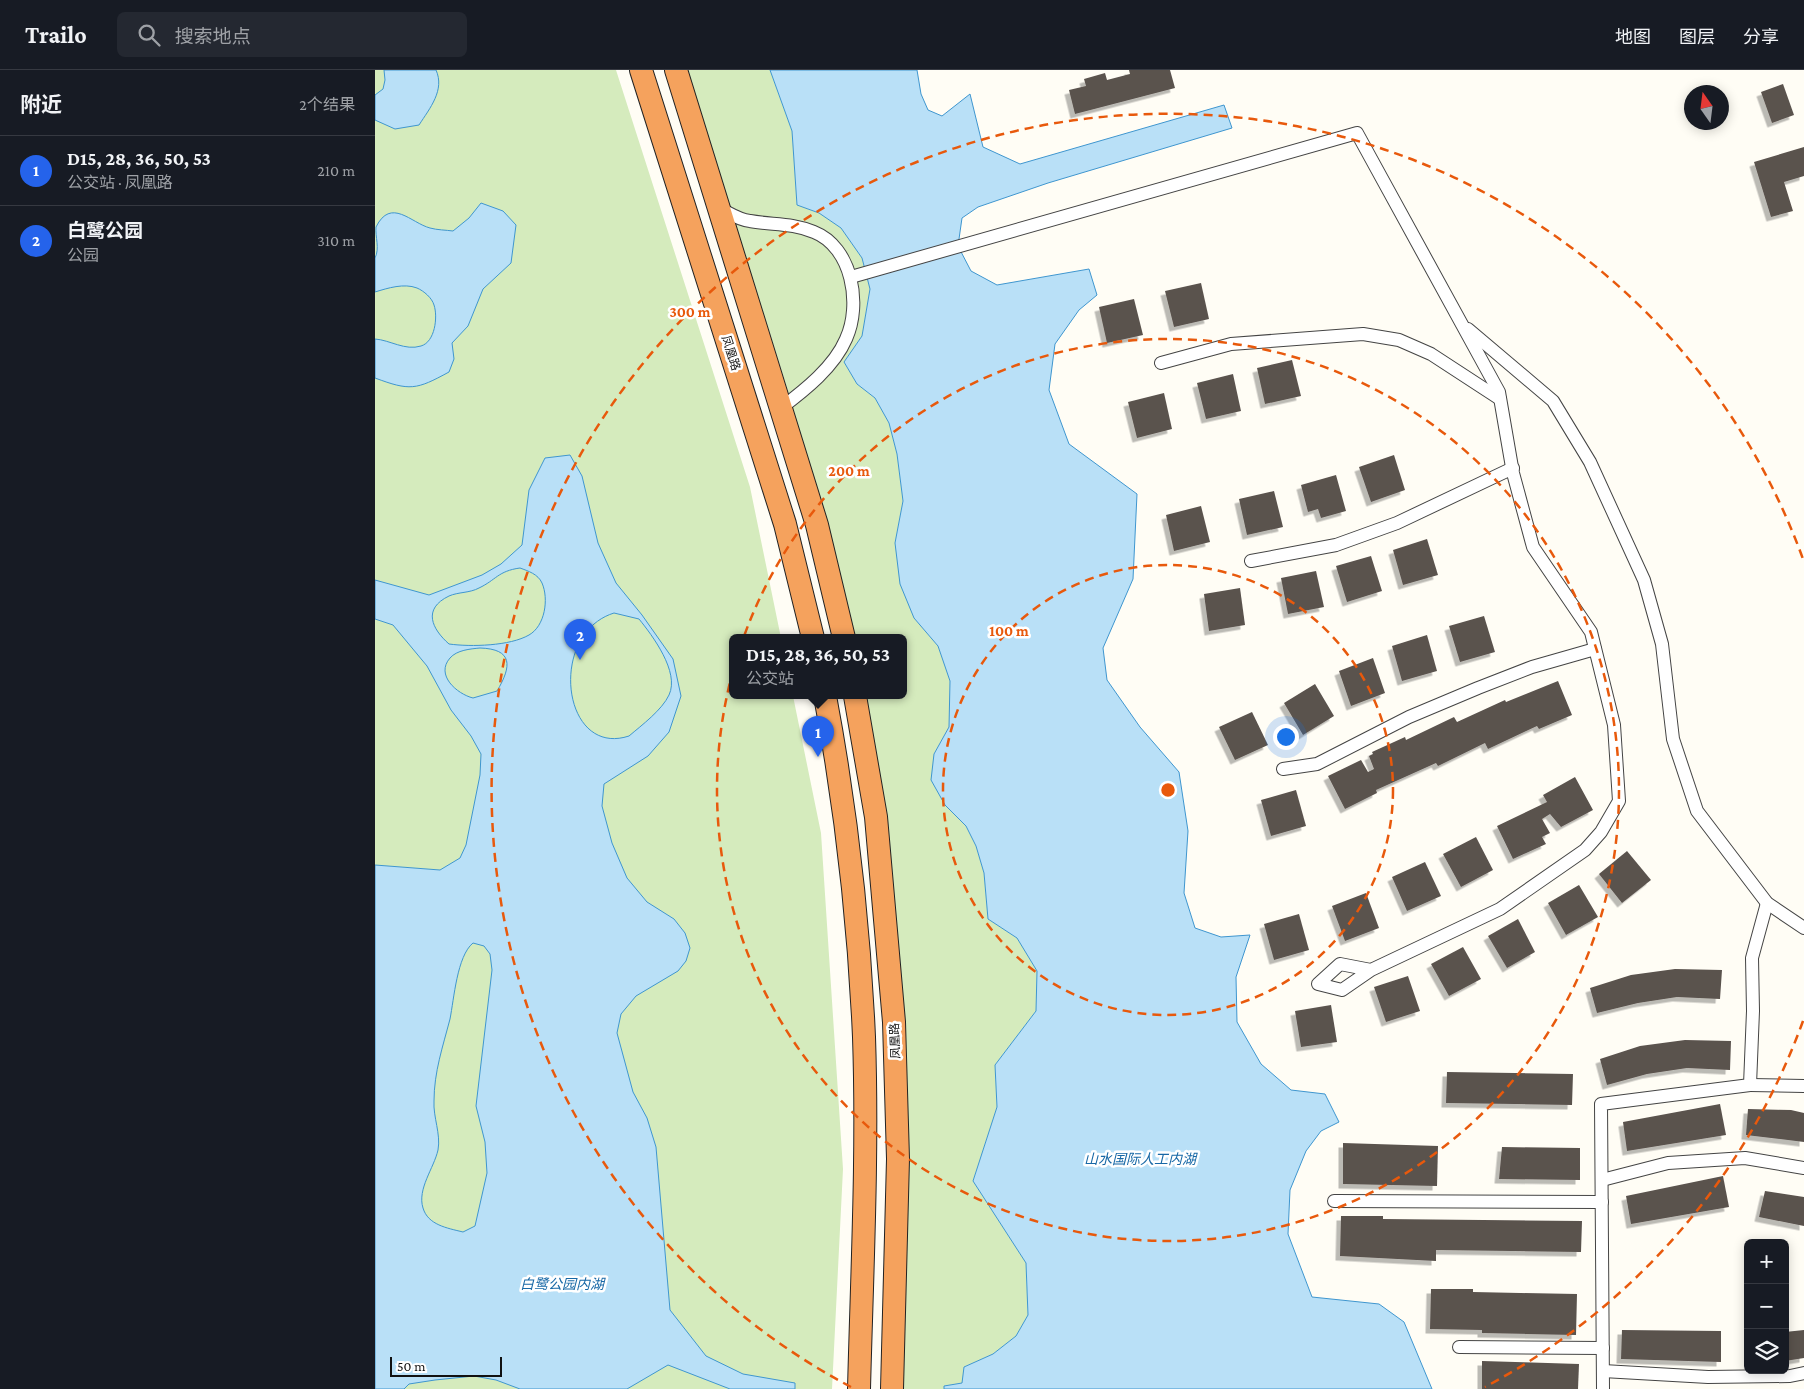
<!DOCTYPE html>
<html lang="zh">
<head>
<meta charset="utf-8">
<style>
  :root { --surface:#171b24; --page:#242831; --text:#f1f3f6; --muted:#9ea1a6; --line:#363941; --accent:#2563eb }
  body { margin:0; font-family:"Crimson Pro","Noto Sans SC",serif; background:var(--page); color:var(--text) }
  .controls { position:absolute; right:15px; bottom:15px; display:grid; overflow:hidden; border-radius:8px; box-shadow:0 2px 12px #0003 }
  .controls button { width:45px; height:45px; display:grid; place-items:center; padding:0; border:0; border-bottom:1px solid var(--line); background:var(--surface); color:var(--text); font:25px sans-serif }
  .compass { position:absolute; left:1309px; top:15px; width:45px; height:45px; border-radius:50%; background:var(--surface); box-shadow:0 2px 12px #0003; rotate:346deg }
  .scale { position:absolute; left:15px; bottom:12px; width:112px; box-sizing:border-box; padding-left:5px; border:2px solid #111; border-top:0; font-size:14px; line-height:18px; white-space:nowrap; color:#111; -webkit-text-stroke:4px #fff; paint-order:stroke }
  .you { position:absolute; left:910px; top:666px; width:18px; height:18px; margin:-12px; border:4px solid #fff; border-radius:50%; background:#1a73e8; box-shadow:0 0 0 8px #1a73e833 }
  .badge { display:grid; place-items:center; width:32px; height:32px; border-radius:50%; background:var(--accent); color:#fff; font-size:16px; font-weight:700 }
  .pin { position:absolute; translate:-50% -41px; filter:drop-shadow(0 1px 2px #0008) }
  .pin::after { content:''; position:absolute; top:26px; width:18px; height:15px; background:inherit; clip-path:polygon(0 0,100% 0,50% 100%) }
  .popup { position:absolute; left:354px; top:564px; width:178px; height:65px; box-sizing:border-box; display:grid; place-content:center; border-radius:8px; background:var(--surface); filter:drop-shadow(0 1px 4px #0005); font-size:16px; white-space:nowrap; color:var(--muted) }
  .popup b { font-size:19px; color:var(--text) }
  .popup::after { content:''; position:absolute; left:50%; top:100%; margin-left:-10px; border:10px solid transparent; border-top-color:var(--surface) }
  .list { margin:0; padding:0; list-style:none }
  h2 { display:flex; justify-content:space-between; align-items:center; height:65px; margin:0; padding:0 20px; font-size:21px }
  h2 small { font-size:16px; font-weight:400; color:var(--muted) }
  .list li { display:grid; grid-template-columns:32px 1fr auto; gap:15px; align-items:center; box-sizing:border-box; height:70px; padding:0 20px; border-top:1px solid var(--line) }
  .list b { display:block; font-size:19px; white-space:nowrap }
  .list p { margin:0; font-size:16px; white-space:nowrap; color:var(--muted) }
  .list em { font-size:16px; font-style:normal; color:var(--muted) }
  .icon { flex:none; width:28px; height:28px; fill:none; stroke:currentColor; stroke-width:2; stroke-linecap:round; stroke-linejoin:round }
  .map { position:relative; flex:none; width:1429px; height:1319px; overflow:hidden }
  header { display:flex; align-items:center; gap:30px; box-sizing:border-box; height:70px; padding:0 25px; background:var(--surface); border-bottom:1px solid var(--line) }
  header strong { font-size:24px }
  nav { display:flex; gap:28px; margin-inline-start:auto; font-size:18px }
  .search { width:350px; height:45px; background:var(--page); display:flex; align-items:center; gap:12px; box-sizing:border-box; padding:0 18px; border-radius:8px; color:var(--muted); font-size:19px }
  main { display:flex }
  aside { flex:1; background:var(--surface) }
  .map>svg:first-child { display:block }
</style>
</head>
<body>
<header>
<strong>Trailo</strong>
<div class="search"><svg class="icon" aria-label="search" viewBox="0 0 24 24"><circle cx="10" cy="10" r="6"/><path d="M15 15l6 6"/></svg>搜索地点</div>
<nav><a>地图</a><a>图层</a><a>分享</a></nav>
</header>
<main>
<aside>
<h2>附近<small>2个结果</small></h2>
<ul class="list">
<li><span class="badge">1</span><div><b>D15, 28, 36, 50, 53</b><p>公交站 · 凤凰路</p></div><em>210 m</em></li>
<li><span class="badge">2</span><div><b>白鹭公园</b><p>公园</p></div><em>310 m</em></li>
</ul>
</aside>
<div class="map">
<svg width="1429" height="1319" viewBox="0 0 1429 1319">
  <defs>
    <filter id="shadow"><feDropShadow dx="-4.5" dy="4.5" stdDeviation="0" flood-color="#0004"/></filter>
  </defs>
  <rect width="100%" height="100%" fill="#fffdf5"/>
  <g fill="#d5ebbd">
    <polygon points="0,0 241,0 375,417 406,568 358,568 358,626 418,626 446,763 468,1099 457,1319 0,1319"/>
    <polygon points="312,0 395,0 417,61 422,135 444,143 466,158 487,188 495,219 487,266 469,292 482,314 500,328 514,353 522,384 528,431 520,473 539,548 563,576 575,611 574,657 559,684 570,735 591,756 601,776 609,803 613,849 642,868 662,901 661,941 620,995 622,1037 598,1111 651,1193 653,1245 641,1266 618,1284 589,1297 588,1313 569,1316 569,1319 525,1319 531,1095 489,626 528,626 528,568 478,568 450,452 416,331"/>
  </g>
  <g fill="#b9e0f7" stroke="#3f96cf" fill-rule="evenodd">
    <path d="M9,0H61C70,20 55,38 44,55L20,59L0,50V25L8,19L10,10Z"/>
    <polygon points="395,0 542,0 546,24 553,40 567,46 595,24 608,77 645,94 849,35 857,58 673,113 603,137 587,148 583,176 596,201 622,215 714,199 722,225 704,240 680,274 674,320 694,374 762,424 758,509 728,578 732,610 765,657 804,702 813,761 809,823 820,858 846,867 875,865 861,907 862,952 886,994 916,1020 950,1024 964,1052 946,1061 931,1081 915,1120 913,1164 937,1227 1004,1234 1029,1252 1057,1319 569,1319 569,1316 587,1313 589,1297 618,1284 641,1266 653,1245 651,1193 598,1111 622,1037 620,995 661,941 662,901 642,868 613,849 609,803 601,776 591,756 570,735 556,710 559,684 574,657 575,611 563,576 539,548 525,514 520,473 528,431 522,384 514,353 500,328 482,314 469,292 487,266 495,219 487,188 466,158 444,143 422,135 417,61"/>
    <path d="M106,133L128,141L141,155L136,193L108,219L93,256L77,273L79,289L74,302C41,320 35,321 0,308V269C15,270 30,281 46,276C60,272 63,247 59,235C57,228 49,221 42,218C29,213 13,218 0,222V188C5,178 0,167 1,157C16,127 36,153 55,158C62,160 71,160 78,161L94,148Z"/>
    <path d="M195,385L207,406L223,473L241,513L267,545L298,589L306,626L294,662L273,686L229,714L227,736L237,773L252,808L272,832L299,849L310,863L315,878L311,891L303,901L261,926L246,944L242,963L258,1022L272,1048L281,1077L295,1240L331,1286L368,1304L420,1313V1319H355L293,1295L252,1319H145L121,1310L99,1306L60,1310L34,1314L29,1319H0V795L65,800L85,788L91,775L105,705L106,684L96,666L76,640L52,596L18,555L0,549V510L54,525L107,505L126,494L147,475L154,420L170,388ZM145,498C153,501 163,504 167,513C174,529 170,556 154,565C135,576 96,577 74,574C57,559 47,539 74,526C83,522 95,523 104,518C121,510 123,501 145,498ZM239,543L264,549C277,565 305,602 294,625C287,640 267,655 254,666C187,688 172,564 239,543ZM105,578C138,579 137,596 122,621L98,628C82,624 60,605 75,588C82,580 95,579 105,578ZM98,873L109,876L115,884L117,900L101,1036L110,1072L112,1103L100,1156L88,1162C72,1158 53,1155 48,1138C42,1119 59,1098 63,1080C66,1064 58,1047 59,1031C59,1002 68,976 75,949C79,929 82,886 98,873Z"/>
  </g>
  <g fill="#5a524d" filter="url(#shadow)">
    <polygon points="754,0 795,0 800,18 700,44 694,20 711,16 709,9 730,3 732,10 755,4"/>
    <polygon points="1408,14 1419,45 1397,53 1386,22"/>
    <polygon points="1429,77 1429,106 1409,112 1418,141 1396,147 1379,92"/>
    <polygon points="826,213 834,249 799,257 790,221"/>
    <polygon points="759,229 768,265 732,273 724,237"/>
    <polygon points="917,290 926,326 890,334 882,298"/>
    <polygon points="858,304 866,341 831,349 822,313"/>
    <polygon points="789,323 797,359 762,368 753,332"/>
    <polygon points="1019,385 1030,420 996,432 984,397"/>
    <polygon points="961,405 971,441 946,448 943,439 933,442 926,415"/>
    <polygon points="899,421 908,457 872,465 864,429"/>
    <polygon points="826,436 835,472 799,481 791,445"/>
    <polygon points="1052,469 1063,505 1028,515 1018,480"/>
    <polygon points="996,486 1007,521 972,532 961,496"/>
    <polygon points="941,501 949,537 913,544 906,508"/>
    <polygon points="865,518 870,555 834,561 829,524"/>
    <polygon points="1109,546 1120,582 1085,592 1074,556"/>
    <polygon points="1052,565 1062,601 1027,611 1017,576"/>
    <polygon points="998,588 1010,623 976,636 964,601"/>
    <polygon points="1183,611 1197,645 1164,659 1162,656 1113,679 1110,673 1063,696 1061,693 1001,720 1002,723 970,739 953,706 986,690 993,702 999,699 994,686 998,684 997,682 1030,667 1031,670 1079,647 1082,652 1130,630 1131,632"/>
    <polygon points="940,614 959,646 928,665 909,633"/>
    <polygon points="877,642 893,675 860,690 844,657"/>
    <polygon points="1200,707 1218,740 1186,757 1175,744 1167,749 1175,763 1167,767 1171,774 1138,789 1122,756 1172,732 1168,725"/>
    <polygon points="921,720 931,756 896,766 886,730"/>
    <polygon points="1101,767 1118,800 1086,817 1068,784"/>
    <polygon points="1252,781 1276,810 1247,833 1224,804"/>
    <polygon points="1050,792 1066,826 1032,841 1017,807"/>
    <polygon points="1204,815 1223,847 1191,865 1173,833"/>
    <polygon points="991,823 1004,858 970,871 957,836"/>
    <polygon points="924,844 934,880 899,890 889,854"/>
    <polygon points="1143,849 1160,882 1132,898 1113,866"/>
    <polygon points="1088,877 1106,909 1074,926 1056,894"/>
    <polygon points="1300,899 1347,900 1345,929 1302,927 1263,933 1222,943 1215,918 1256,905"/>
    <polygon points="1033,906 1045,941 1011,952 999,917"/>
    <polygon points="956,935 962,972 926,977 920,941"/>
    <polygon points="1310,970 1356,971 1355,1000 1312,998 1272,1004 1232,1015 1225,989 1265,976"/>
    <polygon points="1072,1002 1198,1004 1197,1035 1071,1033"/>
    <polygon points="1345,1034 1351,1065 1252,1081 1248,1052"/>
    <polygon points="1373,1039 1416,1040 1429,1043 1429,1072 1371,1065"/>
    <polygon points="968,1073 1063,1076 1062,1116 968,1114"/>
    <polygon points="1127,1077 1205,1078 1205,1110 1124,1109"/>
    <polygon points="1348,1106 1354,1137 1256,1154 1251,1126"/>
    <polygon points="1390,1121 1429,1127 1429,1156 1384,1147"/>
    <polygon points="966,1146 1008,1146 1008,1149 1207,1151 1206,1182 1061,1180 1061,1191 965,1186"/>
    <polygon points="1056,1219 1098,1219 1098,1222 1202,1224 1201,1265 1107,1263 1107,1260 1055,1259"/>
    <polygon points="1247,1260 1346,1261 1346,1292 1246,1289"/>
    <polygon points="1429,1260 1429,1288 1410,1291 1410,1262"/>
    <polygon points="1107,1291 1204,1294 1203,1319 1107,1319"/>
  </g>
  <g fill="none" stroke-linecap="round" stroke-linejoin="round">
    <defs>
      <g id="street">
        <path d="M344,138C354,143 364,150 375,151C397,155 418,153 439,162C477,177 487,234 471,269C459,297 430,320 406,338"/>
        <polyline points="476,207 982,63 1124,322 1138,403 1158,477 1216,562 1239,655 1244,731 1226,762 1210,780 1125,839 996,900 965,894 943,914 967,920 996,900"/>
        <polyline points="1093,259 1178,331 1215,392 1269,510 1287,574 1298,669 1322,741 1392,833 1429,858"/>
        <polyline points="786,293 856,274 988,264 1024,270 1056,284 1125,329"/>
        <polyline points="876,491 961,475 1022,453 1138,398"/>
        <polyline points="908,699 942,694 1034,647 1103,618 1157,597 1220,579"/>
        <polyline points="1375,1015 1429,1016"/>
        <polyline points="1227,1110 1293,1093 1370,1088 1429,1098"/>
        <polyline points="959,1131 1227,1132"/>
        <polyline points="1084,1277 1228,1278"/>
        <polyline points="1228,1301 1333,1307 1415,1306 1429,1303"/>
        <polyline points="1228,1319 1226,1034 1375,1015 1378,941 1377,888 1392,833"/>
      </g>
      <g id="highway">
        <polyline points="266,0 410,454 438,568"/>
        <polyline points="301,0 442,455 469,568"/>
        <path d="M450,626C471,738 484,853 489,967C493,1084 487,1202 484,1319"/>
        <polyline points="480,626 501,747 519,952 523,1089 517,1319"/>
      </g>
    </defs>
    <use href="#street" stroke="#444" stroke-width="14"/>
    <use href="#highway" stroke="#222" stroke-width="24"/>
    <use href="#street" stroke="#fff" stroke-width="12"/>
    <use href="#highway" stroke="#f5a25d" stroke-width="22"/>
  </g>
  <g fill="none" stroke="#e8590c" stroke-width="2.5" stroke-dasharray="9 6">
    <circle cx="793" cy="720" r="225"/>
    <circle cx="793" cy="720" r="451"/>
    <path d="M1428 951A676 676 0 0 1 1110 1317M476 1317A676 676 0 1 1 1428 489"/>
  </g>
  <g text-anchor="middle" stroke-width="5" stroke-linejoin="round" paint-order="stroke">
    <g font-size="12" fill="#111" stroke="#fff">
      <text transform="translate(356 283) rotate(72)" y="4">凤凰路</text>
      <text transform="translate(520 971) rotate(-92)" y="4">凤凰路</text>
    </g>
    <g font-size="14" font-style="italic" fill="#1768a6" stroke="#fff">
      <text x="765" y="1094">山水国际人工内湖</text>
      <text x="187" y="1219">白鹭公园内湖</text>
    </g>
  </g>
  <circle cx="793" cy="720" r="8" fill="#e8590c" stroke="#fff" stroke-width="2.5"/>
  <g font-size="15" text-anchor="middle" font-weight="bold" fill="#e8590c" stroke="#fff" stroke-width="5" stroke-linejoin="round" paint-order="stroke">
    <text x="315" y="247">300 m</text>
    <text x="474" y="406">200 m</text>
    <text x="634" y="566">100 m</text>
  </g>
</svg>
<div class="controls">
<button>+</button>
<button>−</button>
<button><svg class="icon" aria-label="layers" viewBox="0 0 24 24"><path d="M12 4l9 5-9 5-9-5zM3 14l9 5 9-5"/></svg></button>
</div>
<svg class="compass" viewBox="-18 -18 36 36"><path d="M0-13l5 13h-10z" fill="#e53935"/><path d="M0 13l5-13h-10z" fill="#9ea1a6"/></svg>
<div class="scale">50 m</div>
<div class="you"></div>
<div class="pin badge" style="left:443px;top:687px">1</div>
<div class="popup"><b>D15, 28, 36, 50, 53</b>公交站</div>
<div class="pin badge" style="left:205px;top:590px">2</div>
</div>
</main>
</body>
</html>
